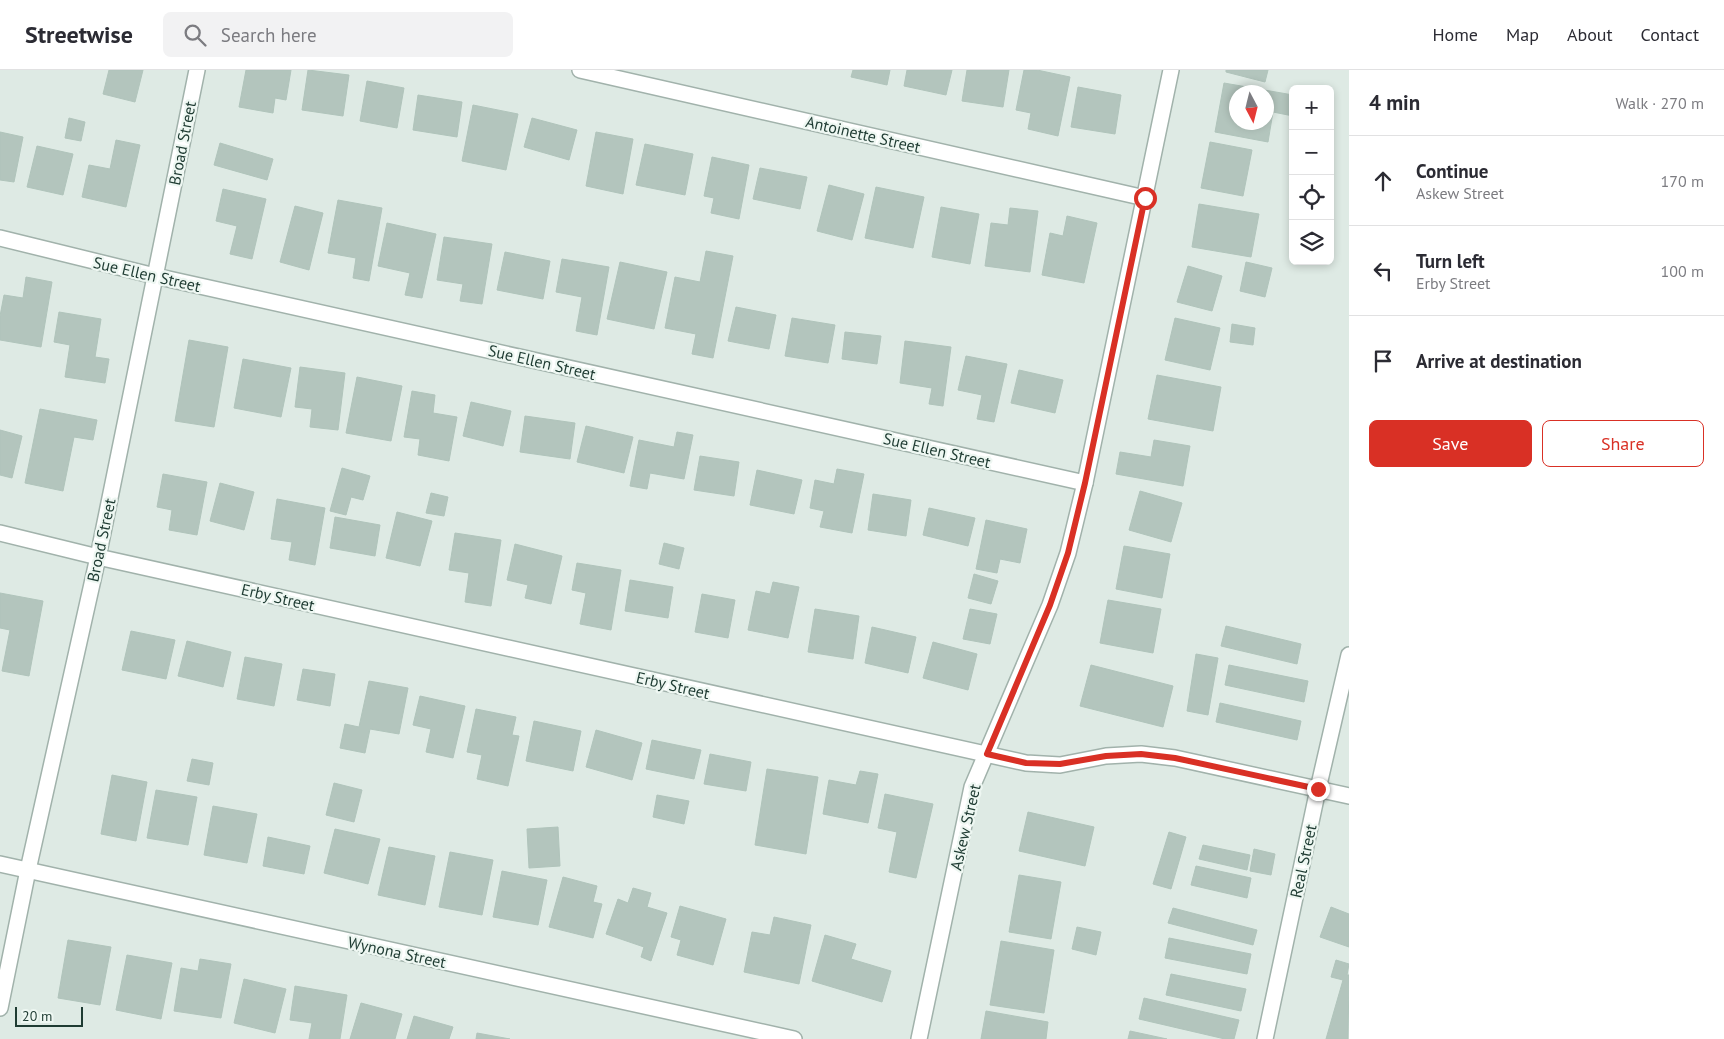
<!DOCTYPE html>
<html lang="en">
<head>
<meta charset="utf-8">
<style>
  :root { --surface:#fff; --page:#f2f2f3; --text:#2b2b33; --muted:#7c7c81; --line:#e1e1e2; --accent:#d93025 }
  body { margin:0; font-family:"PT Sans",sans-serif; background:var(--page); color:var(--text) }
  .controls { position:absolute; right:15px; top:15px; display:grid; overflow:hidden; border-radius:8px; box-shadow:0 2px 8px #0003 }
  .controls button { width:45px; height:45px; display:grid; place-items:center; padding:0; border:0; border-bottom:1px solid var(--line); background:var(--surface); color:var(--text); font:25px sans-serif }
  .compass { position:absolute; left:1229px; top:15px; width:45px; height:45px; border-radius:50%; background:var(--surface); box-shadow:0 2px 8px #0003; rotate:173deg }
  .scale { position:absolute; left:15px; bottom:12px; width:68px; box-sizing:border-box; padding-left:5px; border:2px solid #1e3b32; border-top:0; font-size:14px; line-height:18px; white-space:nowrap; color:#1e3b32; -webkit-text-stroke:4px #eef7f2; paint-order:stroke }
  .stop { position:absolute; width:15px; height:15px; margin:-11px; border:4px solid #d93025; border-radius:50%; background:#fff }
  .stop.end { background:#d93025; border-color:#fff; box-shadow:0 1px 5px #0008 }
  .list { margin:0; padding:0; list-style:none }
  h2 { display:flex; justify-content:space-between; align-items:center; height:65px; margin:0; padding:0 20px; font-size:21px }
  h2 small { font-size:16px; font-weight:400; color:var(--muted) }
  .list li { display:grid; grid-template-columns:32px 1fr auto; gap:15px; align-items:center; box-sizing:border-box; height:90px; padding:0 20px; border-top:1px solid var(--line) }
  .list b { display:block; font-size:19px; white-space:nowrap }
  .list p { margin:0; font-size:16px; white-space:nowrap; color:var(--muted) }
  .list em { font-size:16px; font-style:normal; color:var(--muted) }
  .actions { display:flex; gap:10px; padding:15px 20px }
  .actions a { flex:1; padding:11px 0; border:1px solid var(--accent); border-radius:8px; text-align:center; font-size:18px; color:var(--accent) }
  .actions .main { background:var(--accent); color:#fff }
  .icon { flex:none; width:28px; height:28px; fill:none; stroke:currentColor; stroke-width:2; stroke-linecap:round; stroke-linejoin:round }
  .map { position:relative; flex:none; width:1349px; height:969px; overflow:hidden }
  header { display:flex; align-items:center; gap:30px; box-sizing:border-box; height:70px; padding:0 25px; background:var(--surface); border-bottom:1px solid var(--line) }
  header strong { font-size:24px }
  nav { display:flex; gap:28px; margin-inline-start:auto; font-size:18px }
  .search { width:350px; height:45px; background:var(--page); display:flex; align-items:center; gap:12px; box-sizing:border-box; padding:0 18px; border-radius:8px; color:var(--muted); font-size:19px }
  main { display:flex }
  aside { flex:1; background:var(--surface) }
  .map>svg:first-child { display:block }
</style>
</head>
<body>
<header>
<strong>Streetwise</strong>
<div class="search"><svg class="icon" aria-label="search" viewBox="0 0 24 24"><circle cx="10" cy="10" r="6"/><path d="M15 15l6 6"/></svg>Search here</div>
<nav><a>Home</a><a>Map</a><a>About</a><a>Contact</a></nav>
</header>
<main>
<div class="map">
<svg width="1349" height="969" viewBox="0 0 1349 969">
  <rect width="100%" height="100%" fill="#deeae4"/>
  <g fill="#b3c5bd" stroke="#b0c4bb" fill-rule="evenodd">
    <polygon points="109,0 143,0 135,32 103,24"/>
    <polygon points="246,0 291,0 286,30 275,28 273,43 239,37"/>
    <polygon points="308,0 349,5 343,46 302,40"/>
    <polygon points="853,0 890,0 887,15 851,7"/>
    <polygon points="907,0 952,0 946,25 904,16"/>
    <polygon points="967,0 1009,0 1003,37 962,31"/>
    <polygon points="1024,0 1037,0 1070,7 1058,66 1028,59 1031,43 1016,40"/>
    <polygon points="1226,0 1268,0 1265,12 1226,2"/>
    <polygon points="367,11 404,18 397,58 360,51"/>
    <path d="M1224,13L1293,25V46L1273,42L1268,72L1215,62ZM1236,22H1266V52H1236Z"/>
    <polygon points="1078,17 1121,25 1115,64 1071,57"/>
    <polygon points="418,25 462,32 457,67 413,60"/>
    <polygon points="473,35 518,44 506,100 462,91"/>
    <polygon points="69,48 85,52 81,71 65,68"/>
    <polygon points="532,48 577,60 569,90 524,77"/>
    <polygon points="0,62 23,67 14,112 0,110"/>
    <polygon points="596,62 633,69 623,124 586,116"/>
    <polygon points="116,70 140,75 126,137 82,127 89,95 110,99"/>
    <polygon points="1210,72 1252,80 1243,126 1201,118"/>
    <polygon points="220,73 273,89 267,110 214,95"/>
    <polygon points="645,74 693,84 685,125 636,115"/>
    <polygon points="37,76 73,84 63,125 27,117"/>
    <polygon points="712,87 749,95 739,149 711,143 714,128 704,126"/>
    <polygon points="760,98 807,107 800,139 753,129"/>
    <polygon points="829,115 864,124 852,170 817,161"/>
    <polygon points="876,117 924,127 913,178 865,168"/>
    <polygon points="223,119 266,129 252,189 230,184 237,156 216,151"/>
    <polygon points="338,130 382,138 369,211 353,208 356,188 328,183"/>
    <polygon points="1199,134 1259,144 1251,187 1192,177"/>
    <polygon points="295,136 323,143 309,200 280,192"/>
    <polygon points="941,137 979,144 970,194 932,187"/>
    <polygon points="1010,138 1038,141 1030,202 985,196 991,153 1008,155"/>
    <polygon points="1067,146 1097,153 1084,213 1042,205 1050,163 1063,166"/>
    <polygon points="387,153 436,164 422,228 405,225 410,203 378,196"/>
    <polygon points="444,167 492,174 482,234 460,231 463,214 437,210"/>
    <polygon points="706,181 733,186 713,288 692,284 696,264 665,258 675,207 700,212"/>
    <polygon points="505,182 550,191 543,229 497,220"/>
    <polygon points="562,189 609,197 597,265 576,261 582,227 556,222"/>
    <polygon points="620,192 667,202 654,259 607,249"/>
    <polygon points="1246,192 1272,198 1265,227 1240,221"/>
    <polygon points="1188,196 1222,206 1212,241 1177,232"/>
    <polygon points="26,207 52,212 41,277 0,270 0,246 4,225 23,228"/>
    <polygon points="736,237 776,245 769,279 728,271"/>
    <polygon points="59,242 101,249 95,287 109,289 105,313 65,307 70,275 54,272"/>
    <polygon points="792,248 835,255 828,293 785,286"/>
    <polygon points="1175,248 1220,258 1210,300 1165,290"/>
    <polygon points="1232,254 1255,258 1253,275 1230,272"/>
    <polygon points="845,262 881,266 877,294 842,289"/>
    <polygon points="189,270 228,277 214,357 175,351"/>
    <polygon points="905,271 951,277 943,336 929,334 932,318 900,313"/>
    <polygon points="966,286 1007,294 994,352 977,349 982,325 958,320"/>
    <polygon points="243,289 291,298 281,347 234,338"/>
    <polygon points="300,297 345,303 338,360 310,357 312,339 295,337"/>
    <polygon points="1019,300 1063,310 1055,343 1011,333"/>
    <polygon points="1157,305 1221,317 1213,361 1148,349"/>
    <polygon points="357,307 402,316 391,371 346,363"/>
    <polygon points="412,321 435,325 433,343 457,347 449,391 418,385 420,369 404,367"/>
    <polygon points="471,332 511,341 503,376 463,366"/>
    <polygon points="40,339 97,350 93,370 74,367 63,421 25,413"/>
    <polygon points="525,346 575,353 570,389 520,382"/>
    <polygon points="586,356 633,367 624,403 577,392"/>
    <polygon points="0,360 22,366 12,408 0,405"/>
    <polygon points="677,362 693,365 684,409 650,403 647,419 630,416 639,370 674,377"/>
    <polygon points="1154,370 1190,376 1183,416 1116,404 1120,382 1151,387"/>
    <polygon points="700,386 739,392 734,426 694,420"/>
    <polygon points="342,398 370,406 363,430 351,427 346,445 330,441"/>
    <polygon points="837,399 864,404 852,463 820,457 824,441 810,438 815,410 834,414"/>
    <polygon points="757,400 802,410 794,444 750,435"/>
    <polygon points="163,404 207,412 197,465 169,460 172,440 157,437"/>
    <polygon points="220,413 254,422 244,460 210,451"/>
    <polygon points="1140,421 1182,433 1171,472 1129,460"/>
    <polygon points="431,423 448,427 444,446 426,443"/>
    <polygon points="873,424 911,430 906,466 868,460"/>
    <polygon points="277,429 325,438 315,495 289,490 292,472 271,469"/>
    <polygon points="929,438 975,448 968,476 923,465"/>
    <polygon points="397,442 432,451 420,496 386,488"/>
    <polygon points="335,447 380,455 375,486 330,478"/>
    <polygon points="986,450 1027,459 1020,493 1000,489 997,503 976,499"/>
    <polygon points="455,463 501,470 491,536 465,532 469,503 449,500"/>
    <polygon points="664,473 684,478 679,499 659,494"/>
    <polygon points="515,474 562,486 551,534 525,528 528,515 507,510"/>
    <polygon points="1124,476 1170,484 1162,528 1116,519"/>
    <polygon points="577,493 621,500 611,560 580,554 586,523 572,520"/>
    <polygon points="974,504 998,511 991,534 968,528"/>
    <polygon points="630,510 673,517 668,548 625,541"/>
    <polygon points="773,512 799,517 788,568 748,560 756,521 770,524"/>
    <polygon points="0,523 43,531 29,606 2,601 10,560 0,558"/>
    <polygon points="702,524 735,530 728,568 695,562"/>
    <polygon points="1108,530 1161,539 1153,583 1100,573"/>
    <polygon points="815,539 859,546 853,589 808,582"/>
    <polygon points="970,539 997,544 990,574 963,569"/>
    <polygon points="1226,556 1301,574 1297,594 1221,576"/>
    <polygon points="872,557 916,567 908,603 865,593"/>
    <polygon points="131,561 175,570 166,609 122,600"/>
    <polygon points="187,571 231,582 223,617 178,606"/>
    <polygon points="933,572 977,584 968,620 923,608"/>
    <polygon points="1196,584 1218,588 1208,645 1187,641"/>
    <polygon points="245,587 282,594 274,636 237,629"/>
    <polygon points="1091,595 1173,616 1163,657 1080,636"/>
    <polygon points="1229,595 1308,611 1304,632 1225,615"/>
    <polygon points="303,599 335,604 330,636 297,630"/>
    <polygon points="369,611 408,618 399,664 370,659 365,683 340,678 345,654 359,657"/>
    <polygon points="420,626 465,636 453,688 426,682 431,659 413,655"/>
    <polygon points="1220,633 1301,651 1297,670 1216,652"/>
    <polygon points="476,639 516,647 512,665 519,666 508,716 477,709 482,685 467,682"/>
    <polygon points="534,651 581,661 573,701 526,691"/>
    <polygon points="596,660 642,673 632,710 586,697"/>
    <polygon points="652,670 701,680 694,709 646,699"/>
    <polygon points="710,684 751,692 746,721 704,714"/>
    <polygon points="192,689 213,693 209,715 187,711"/>
    <polygon points="767,699 818,707 806,784 755,775"/>
    <polygon points="860,701 878,704 868,753 823,744 829,710 856,715"/>
    <polygon points="112,705 147,712 136,771 101,764"/>
    <polygon points="334,713 362,720 354,752 326,745"/>
    <polygon points="156,720 197,727 188,775 147,768"/>
    <polygon points="885,724 933,734 916,808 889,802 897,762 878,758"/>
    <polygon points="657,725 689,731 684,754 653,747"/>
    <polygon points="213,736 257,744 247,793 204,785"/>
    <polygon points="1028,742 1094,757 1085,796 1019,781"/>
    <polygon points="558,757 560,796 529,798 527,759"/>
    <polygon points="335,759 380,769 368,814 324,803"/>
    <polygon points="1169,762 1186,767 1171,819 1153,814"/>
    <polygon points="268,767 310,776 304,804 263,796"/>
    <polygon points="1203,775 1250,785 1247,800 1199,789"/>
    <polygon points="389,777 435,786 425,835 378,825"/>
    <polygon points="1254,779 1275,784 1271,805 1250,801"/>
    <polygon points="450,782 493,790 482,845 439,837"/>
    <polygon points="1196,796 1251,808 1247,828 1191,815"/>
    <polygon points="502,801 547,810 538,855 493,847"/>
    <polygon points="1019,805 1061,812 1051,869 1009,862"/>
    <polygon points="563,807 597,816 593,832 602,834 593,868 549,857"/>
    <polygon points="633,818 651,823 647,837 667,843 651,891 641,887 644,877 606,864 618,829 628,833"/>
    <polygon points="680,836 726,849 713,895 677,885 681,870 671,867"/>
    <polygon points="1331,837 1349,844 1349,877 1320,867"/>
    <polygon points="1173,838 1257,860 1253,875 1168,853"/>
    <polygon points="774,847 811,855 799,914 744,902 752,862 770,865"/>
    <polygon points="1077,857 1101,862 1096,885 1072,879"/>
    <polygon points="825,865 856,874 851,889 891,901 882,932 812,911"/>
    <polygon points="1169,868 1251,884 1247,904 1165,888"/>
    <polygon points="68,870 111,877 100,935 58,928"/>
    <polygon points="1001,871 1054,880 1044,943 990,935"/>
    <polygon points="127,885 172,893 161,949 116,940"/>
    <polygon points="200,889 231,894 221,948 174,941 181,898 198,901"/>
    <polygon points="1336,890 1349,894 1347,905 1349,905 1348,969 1326,969 1343,910 1331,907"/>
    <polygon points="1171,904 1246,919 1241,941 1166,925"/>
    <polygon points="244,909 286,919 275,963 234,953"/>
    <polygon points="295,916 347,925 340,969 309,969 312,953 290,950"/>
    <polygon points="1144,928 1239,950 1234,969 1225,969 1139,949"/>
    <polygon points="361,933 402,944 395,969 350,969"/>
    <polygon points="986,941 1048,952 1046,969 981,969"/>
    <polygon points="414,946 453,957 449,969 407,969"/>
    <polygon points="1130,961 1167,969 1128,969"/>
    <polygon points="477,963 510,969 476,969"/>
  </g>
  <g fill="none" stroke-linecap="round" stroke-linejoin="round">
    <defs>
      <g id="minor">
        <polyline points="580,0 1145,128"/>
        <polyline points="0,168 155,206 1085,413"/>
        <polyline points="0,463 98,487 1026,693 1060,695 1106,686 1141,684 1175,688 1349,726"/>
        <polyline points="0,794 794,969"/>
        <polyline points="919,969 972,717 1050,535 1068,483 1085,413 1171,0"/>
        <polyline points="1265,969 1318,719 1349,585"/>
      </g>
      <polyline id="tertiary" points="0,938 28,800 98,487 197,0"/>
    </defs>
    <use href="#minor" stroke="#a1b2ab" stroke-width="18"/>
    <use href="#tertiary" stroke="#a1b2ab" stroke-width="18"/>
    <use href="#minor" stroke="#fff" stroke-width="15"/>
    <use href="#tertiary" stroke="#fff" stroke-width="15"/>
  </g>
  <g fill="none" stroke-linecap="round" stroke-linejoin="round">
    <polyline stroke="#d93025" stroke-width="6" points="1145,128 1085,413 1068,483 1050,535 987,684 1026,693 1060,694 1106,686 1141,684 1175,688 1318,719"/>
  </g>
  <g text-anchor="middle" stroke-width="4.5" stroke-linejoin="round" paint-order="stroke">
    <g font-size="16" fill="#1e3b32" stroke="#eef7f2">
      <text transform="translate(863 64) rotate(13)" y="6">Antoinette Street</text>
      <text transform="translate(182 73) rotate(-79)" y="6">Broad Street</text>
      <text transform="translate(147 204) rotate(13)" y="6">Sue Ellen Street</text>
      <text transform="translate(542 292) rotate(13)" y="6">Sue Ellen Street</text>
      <text transform="translate(937 380) rotate(13)" y="6">Sue Ellen Street</text>
      <text transform="translate(101 470) rotate(-78)" y="6">Broad Street</text>
      <text transform="translate(278 527) rotate(13)" y="6">Erby Street</text>
      <text transform="translate(673 615) rotate(13)" y="6">Erby Street</text>
      <text transform="translate(965 757) rotate(-77)" y="6">Askew Street</text>
      <text transform="translate(1303 791) rotate(-78)" y="6">Real Street</text>
      <text transform="translate(397 882) rotate(12)" y="6">Wynona Street</text>
    </g>
  </g>
</svg>
<div class="controls">
<button>+</button>
<button>−</button>
<button><svg class="icon" aria-label="locate" viewBox="0 0 24 24"><circle cx="12" cy="12" r="6"/><path d="M12 2v4M12 18v4M2 12h4M18 12h4"/></svg></button>
<button><svg class="icon" aria-label="layers" viewBox="0 0 24 24"><path d="M12 4l9 5-9 5-9-5zM3 14l9 5 9-5"/></svg></button>
</div>
<svg class="compass" viewBox="-18 -18 36 36"><path d="M0-13l5 13h-10z" fill="#e53935"/><path d="M0 13l5-13h-10z" fill="#7c7c81"/></svg>
<div class="scale">20 m</div>
<div class="stop" style="left:1145px;top:128px"></div>
<div class="stop end" style="left:1318px;top:719px"></div>
</div>
<aside>
<h2>4 min<small>Walk · 270 m</small></h2>
<ul class="list">
<li><svg class="icon" aria-label="ahead" viewBox="0 0 24 24"><path d="M12 20V5M6 11l6-6 6 6"/></svg><div><b>Continue</b><p>Askew Street</p></div><em>170 m</em></li>
<li><svg class="icon" aria-label="left" viewBox="0 0 24 24"><path d="M17 20v-9H6M10 6l-5 5 5 5"/></svg><div><b>Turn left</b><p>Erby Street</p></div><em>100 m</em></li>
<li><svg class="icon" aria-label="arrive" viewBox="0 0 24 24"><path d="M6 21V4h12l-3 4 3 4H6"/></svg><div><b>Arrive at destination</b></div></li>
</ul>
<div class="actions"><a class="main">Save</a><a>Share</a></div>
</aside>
</main>
</body>
</html>
